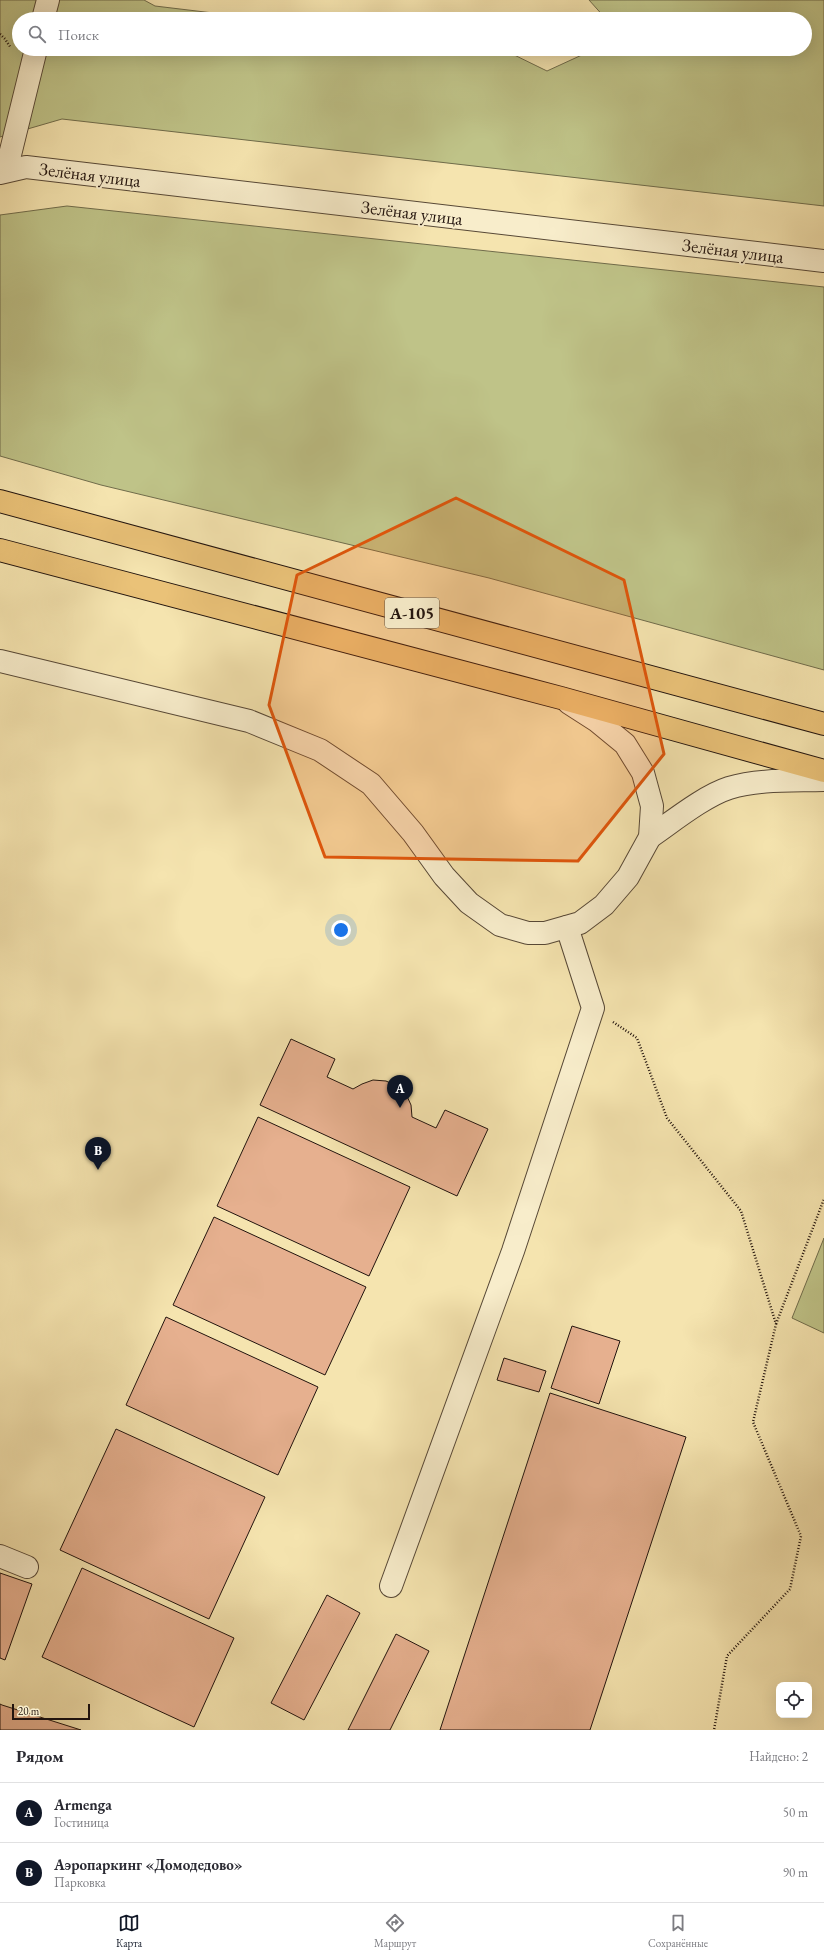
<!DOCTYPE html>
<html lang="ru">
<head>
<meta charset="utf-8">
<style>
  :root { --surface:#fff; --page:#f2f2f3; --text:#2b2b33; --muted:#7c7c81; --line:#e1e1e2; --accent:#111827 }
  body { margin:0; font-family:"EB Garamond",serif; background:var(--page); color:var(--text) }
  .controls { position:absolute; right:12px; bottom:12px; display:grid; overflow:hidden; border-radius:8px; box-shadow:0 4px 16px #0002 }
  .controls button { width:36px; height:36px; display:grid; place-items:center; padding:0; border:0; border-bottom:1px solid var(--line); background:var(--surface); color:var(--text); font:20px sans-serif }
  .scale { position:absolute; left:12px; bottom:10px; width:78px; box-sizing:border-box; padding-left:4px; border:2px solid #22140e; border-top:0; font-size:11px; line-height:14px; white-space:nowrap; color:#22140e; -webkit-text-stroke:3px #f8edcb; paint-order:stroke }
  .you { position:absolute; left:341px; top:930px; width:14px; height:14px; margin:-10px; border:3px solid #fff; border-radius:50%; background:#1a73e8; box-shadow:0 0 0 6px #1a73e833 }
  .badge { display:grid; place-items:center; width:26px; height:26px; border-radius:50%; background:var(--accent); color:#fff; font-size:13px; font-weight:700 }
  .pin { position:absolute; translate:-50% -33px; filter:drop-shadow(0 1px 2px #0008) }
  .pin::after { content:''; position:absolute; top:21px; width:14px; height:12px; background:inherit; clip-path:polygon(0 0,100% 0,50% 100%) }
  .list { margin:0; padding:0; list-style:none }
  h2 { display:flex; justify-content:space-between; align-items:center; height:52px; margin:0; padding:0 16px; font-size:17px }
  h2 small { font-size:13px; font-weight:400; color:var(--muted) }
  .list li { display:grid; grid-template-columns:26px 1fr auto; gap:12px; align-items:center; box-sizing:border-box; height:60px; padding:0 16px; border-top:1px solid var(--line) }
  .list b { display:block; font-size:15px; white-space:nowrap }
  .list p { margin:0; font-size:13px; white-space:nowrap; color:var(--muted) }
  .list em { font-size:13px; font-style:normal; color:var(--muted) }
  .icon { flex:none; width:22px; height:22px; fill:none; stroke:currentColor; stroke-width:2; stroke-linecap:round; stroke-linejoin:round }
  .map { position:relative; flex:none; width:824px; height:1730px; overflow:hidden }
  .search { position:absolute; background:var(--surface); box-shadow:0 4px 16px #0002; left:12px; right:12px; top:12px; height:44px; display:flex; align-items:center; gap:10px; box-sizing:border-box; padding:0 14px; border-radius:22px; color:var(--muted); font-size:15px }
  .sheet { height:172px; background:var(--surface) }
  nav { display:flex; justify-content:space-around; align-items:center; box-sizing:border-box; height:56px; border-top:1px solid var(--line); background:var(--surface); font-size:11px; color:var(--muted) }
  nav a { display:grid; justify-items:center; gap:2px }
  nav .on { color:var(--accent) }
  .map>svg:first-child { display:block }
</style>
</head>
<body>
<div class="map">
<svg width="824" height="1730" viewBox="0 0 824 1730">
  <rect width="100%" height="100%" fill="#f5e4af"/>
  <filter id="stains"><feTurbulence type="fractalNoise" baseFrequency=".005" numOctaves="4"/><feColorMatrix values="0 0 0 0 .2 0 0 0 0 .09 0 0 0 0 .02 0 0 0 .5 -.17"/></filter>
  <radialGradient id="worn" r=".72"><stop offset=".6" stop-color="#630" stop-opacity="0"/><stop offset="1" stop-color="#630" stop-opacity=".3"/></radialGradient>
  <g fill="#bfc388" stroke="#706c4b">
    <polygon points="0,0 144,0 155,6 263,19 19,19 19,49 413,49 437,51 441,49 502,49 547,71 584,54 588,49 805,49 805,19 606,19 589,0 824,0 824,206 62,119 0,137"/>
    <polygon points="67,206 824,287 824,670 489,578 101,485 0,456 0,215"/>
    <polygon points="824,1238 824,1333 792,1318"/>
  </g>
  <g fill="#e6b08f" stroke="#22140e">
    <polygon points="291,1039 335,1059 327,1077 353,1089 362,1084 373,1080 386,1081 397,1086 406,1094 411,1105 412,1117 436,1128 445,1110 488,1129 457,1196 260,1105"/>
    <polygon points="258,1117 410,1187 369,1276 217,1206"/>
    <polygon points="214,1217 366,1287 325,1375 173,1305"/>
    <polygon points="166,1317 318,1387 278,1475 126,1405"/>
    <polygon points="572,1326 620,1341 599,1404 551,1388"/>
    <polygon points="504,1358 546,1371 539,1392 497,1380"/>
    <polygon points="550,1393 686,1437 590,1730 440,1730"/>
    <polygon points="116,1429 265,1497 209,1619 60,1550"/>
    <polygon points="82,1568 234,1638 194,1727 42,1657"/>
    <polygon points="0,1573 32,1584 5,1660 0,1658"/>
    <polygon points="327,1595 360,1613 304,1720 271,1703"/>
    <polygon points="396,1634 429,1651 390,1730 348,1730"/>
    <polygon points="0,1704 2,1705 81,1730 0,1730"/>
  </g>
  <g fill="none" stroke-linecap="round" stroke-linejoin="round">
    <defs>
      <g id="minor">
        <polyline points="43,19 48,0"/>
        <polyline points="6,171 36,49"/>
        <polyline points="0,173 26,167 824,261"/>
        <polyline points="0,661 249,721 320,750 371,784 413,833 444,876 469,903 500,925 528,933 545,933 580,923 604,905 628,877 650,837 652,806 643,773 625,744 597,721 569,703"/>
        <path d="M650,837C672,822 704,796 729,788C759,779 792,781 824,780"/>
        <polyline points="0,1556 27,1567"/>
        <polyline points="391,1586 513,1251 593,1008 567,927"/>
      </g>
      <g id="highway">
        <polyline points="0,501 824,724"/>
        <polyline points="0,550 561,698 824,771"/>
      </g>
    </defs>
    <use href="#minor" stroke="#574836" stroke-width="24"/>
    <use href="#highway" stroke="#22140e" stroke-width="24"/>
    <g stroke="#22140e" stroke-width="2.5" stroke-dasharray="1 2" stroke-linecap="butt">
      <polyline points="0,34 5,39 11,48"/>
      <polyline points="613,1022 637,1038 667,1118 741,1211 776,1324 753,1422 801,1536 790,1589 727,1656 714,1730"/>
      <polyline points="776,1324 824,1199"/>
    </g>
    <use href="#minor" stroke="#f8edcb" stroke-width="22"/>
    <use href="#highway" stroke="#eac278" stroke-width="22"/>
  </g>
  <path fill="#de560c" fill-opacity="0.2" stroke="#de560c" stroke-width="3" stroke-linejoin="round" d="M456,498L624,580L664,754L578,861L325,857L269,705L297,575Z"/>
  <g text-anchor="middle" stroke-width="4" stroke-linejoin="round" paint-order="stroke">
    <rect fill="#f8edcb" stroke="#625547" stroke-width="1" x="385" y="598" width="54" height="30" rx="3"/>
    <g font-size="17" font-weight="bold" fill="#22140e">
      <text x="412" y="619">А-105</text>
    </g>
    <g font-size="18" fill="#22140e" stroke="#f8edcb">
      <text transform="translate(90 175) rotate(7)" y="6">Зелёная улица</text>
      <text transform="translate(412 213) rotate(7)" y="6">Зелёная улица</text>
      <text transform="translate(733 251) rotate(7)" y="6">Зелёная улица</text>
    </g>
  </g>
  <rect width="100%" height="100%" filter="url(#stains)"/>
  <rect width="100%" height="100%" fill="url(#worn)"/>
</svg>
<div class="controls">
<button><svg class="icon" aria-label="locate" viewBox="0 0 24 24"><circle cx="12" cy="12" r="6"/><path d="M12 2v4M12 18v4M2 12h4M18 12h4"/></svg></button>
</div>
<div class="scale">20 m</div>
<div class="you"></div>
<div class="pin badge" style="left:400px;top:1108px">A</div>
<div class="pin badge" style="left:98px;top:1170px">B</div>
<div class="search"><svg class="icon" aria-label="search" viewBox="0 0 24 24"><circle cx="10" cy="10" r="6"/><path d="M15 15l6 6"/></svg>Поиск</div>
</div>
<section class="sheet">
<h2>Рядом<small>Найдено: 2</small></h2>
<ul class="list">
<li><span class="badge">A</span><div><b>Armenga</b><p>Гостиница</p></div><em>50 m</em></li>
<li><span class="badge">B</span><div><b>Аэропаркинг «Домодедово»</b><p>Парковка</p></div><em>90 m</em></li>
</ul>
</section>
<nav>
<a class="on"><svg class="icon" aria-label="map" viewBox="0 0 24 24"><path d="M3 6l6-2 6 2 6-2v14l-6 2-6-2-6 2zM9 4v14M15 6v14"/></svg>Карта</a>
<a><svg class="icon" aria-label="directions" viewBox="0 0 24 24"><path d="M12 3l9 9-9 9-9-9zM9 14v-3h6M13 9l2 2-2 2"/></svg>Маршрут</a>
<a><svg class="icon" aria-label="saved" viewBox="0 0 24 24"><path d="M7 4h10v16l-5-4-5 4z"/></svg>Сохранённые</a>
</nav>
</body>
</html>
